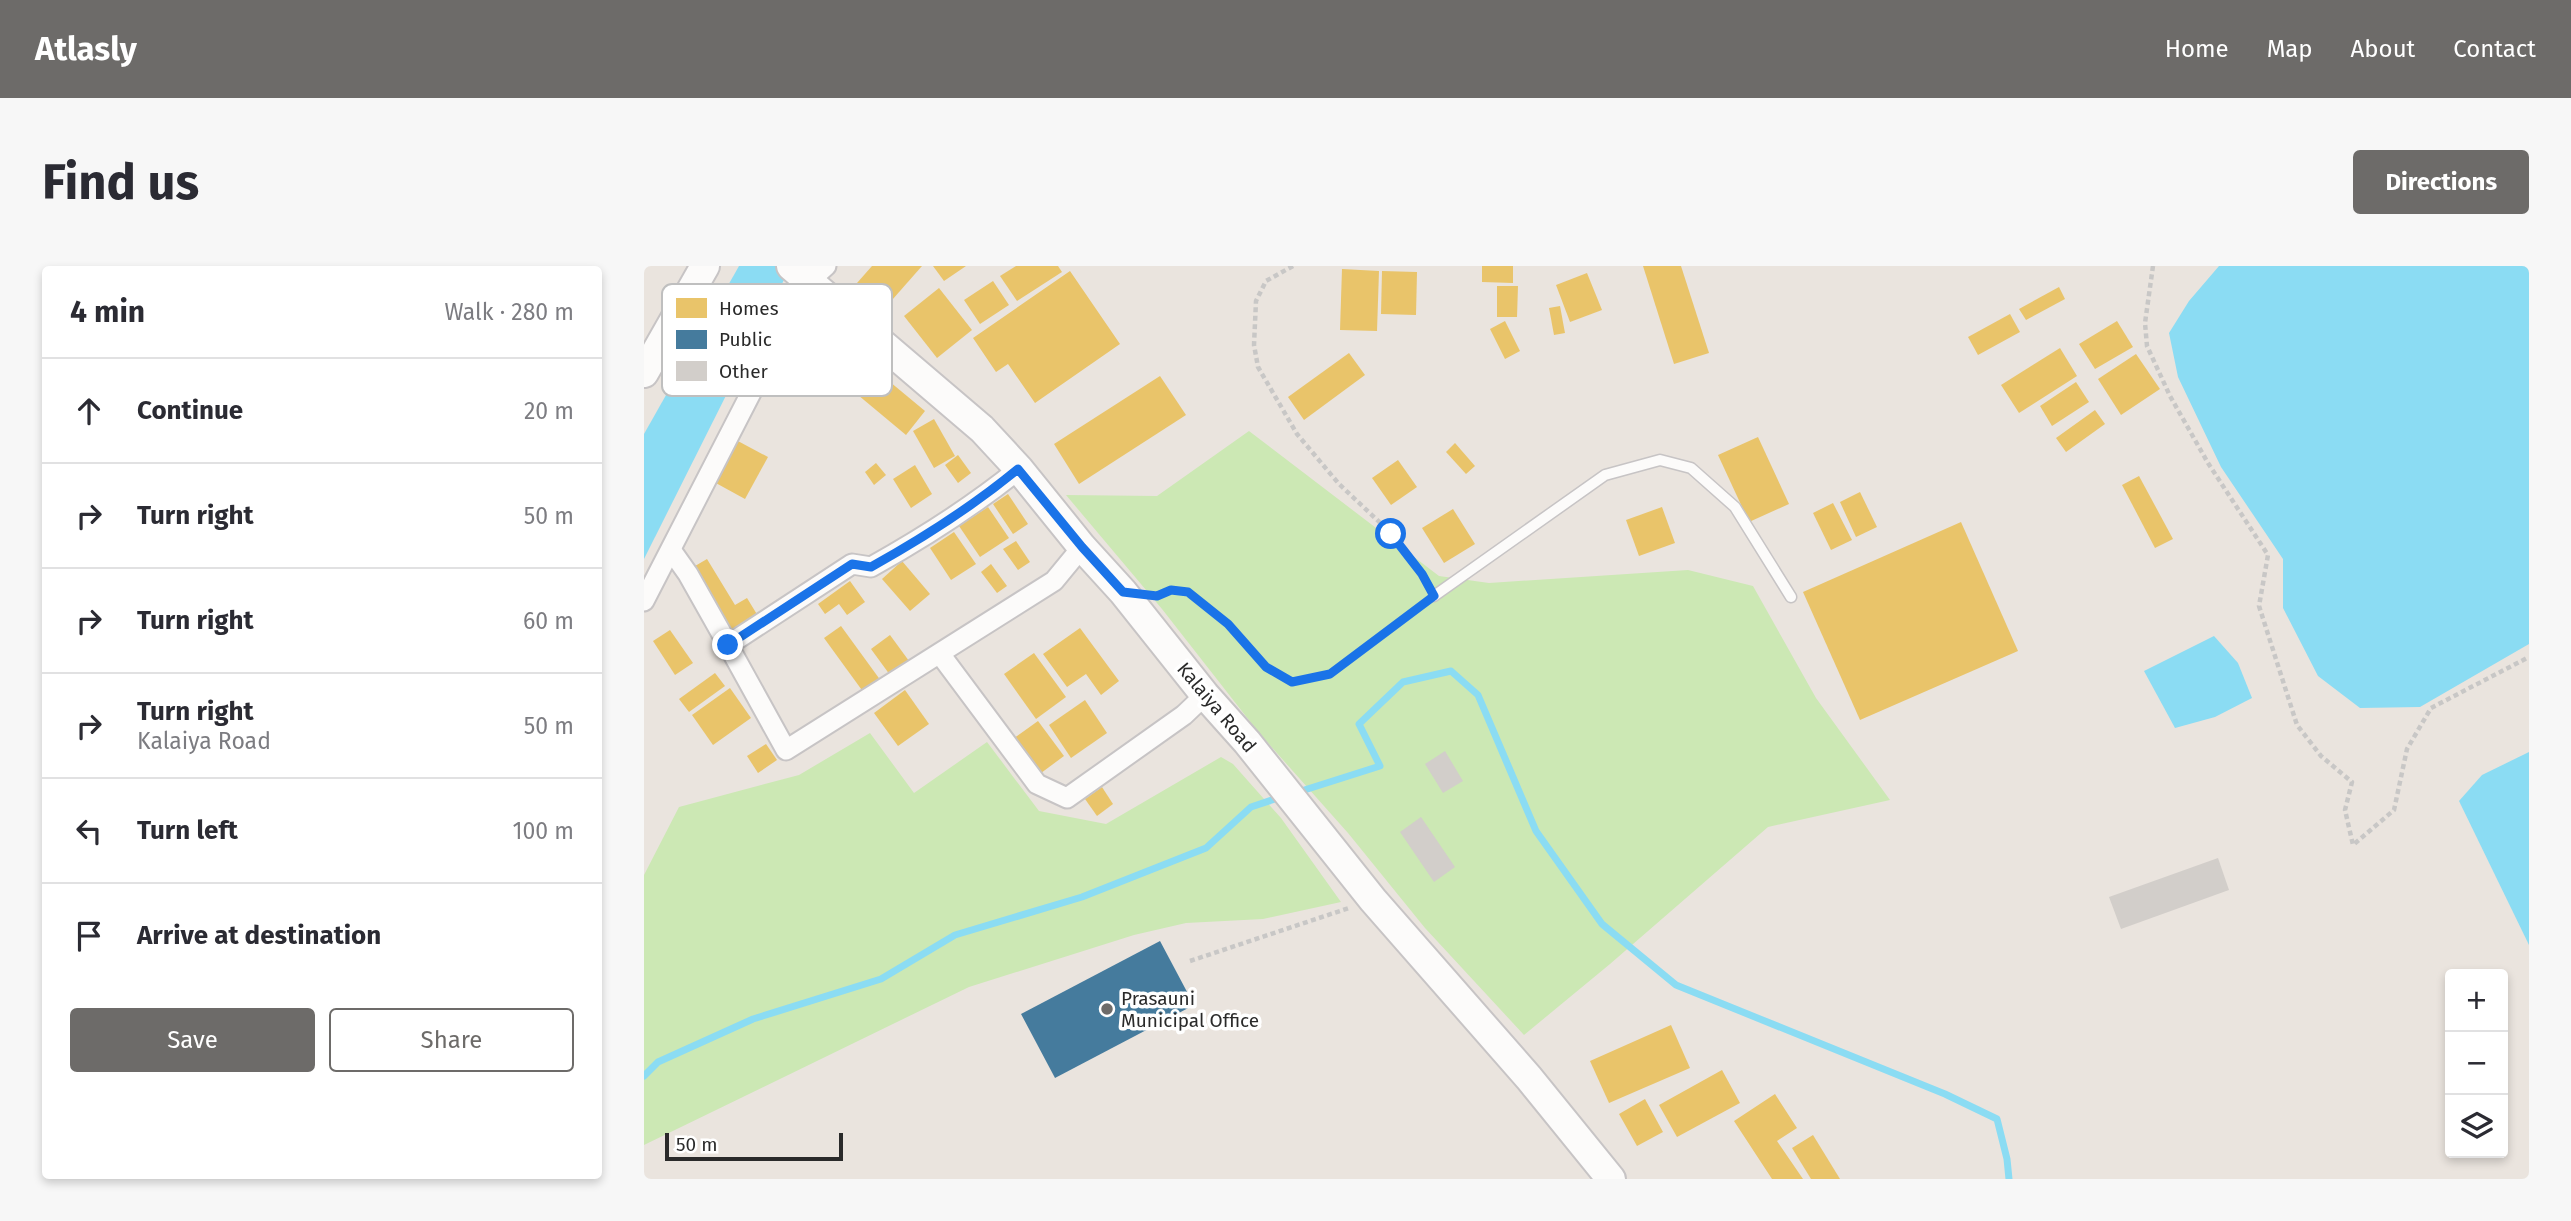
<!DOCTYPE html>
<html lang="en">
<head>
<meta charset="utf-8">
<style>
  :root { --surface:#fff; --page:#f7f7f7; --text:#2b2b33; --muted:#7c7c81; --line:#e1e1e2; --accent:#6d6b69 }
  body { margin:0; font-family:"Fira Sans",sans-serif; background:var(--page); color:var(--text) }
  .controls { position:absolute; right:21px; bottom:21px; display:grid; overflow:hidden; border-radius:7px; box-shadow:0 4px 10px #0003 }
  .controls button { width:63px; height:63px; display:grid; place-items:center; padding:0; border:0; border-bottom:2px solid var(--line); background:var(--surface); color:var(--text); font:35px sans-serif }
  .scale { position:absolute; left:21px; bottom:18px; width:178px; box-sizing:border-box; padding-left:7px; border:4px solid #2a2a2a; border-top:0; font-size:19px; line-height:24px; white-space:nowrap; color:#2a2a2a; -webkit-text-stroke:5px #fff; paint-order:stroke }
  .stop { position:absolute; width:21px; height:21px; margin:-16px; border:5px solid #1a73e8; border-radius:50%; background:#fff }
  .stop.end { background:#1a73e8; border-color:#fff; box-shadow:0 2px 7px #0008 }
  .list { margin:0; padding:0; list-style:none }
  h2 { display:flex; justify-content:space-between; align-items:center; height:91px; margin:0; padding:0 28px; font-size:30px }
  h2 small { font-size:23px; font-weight:400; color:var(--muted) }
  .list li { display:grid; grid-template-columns:46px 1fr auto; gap:21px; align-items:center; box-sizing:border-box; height:105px; padding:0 28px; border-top:2px solid var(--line) }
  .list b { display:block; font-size:26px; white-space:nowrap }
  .list p { margin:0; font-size:23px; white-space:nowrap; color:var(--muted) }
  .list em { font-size:23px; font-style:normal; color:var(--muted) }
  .actions { display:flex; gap:14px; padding:21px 28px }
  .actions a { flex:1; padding:16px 0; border:2px solid var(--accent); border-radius:7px; text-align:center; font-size:24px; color:var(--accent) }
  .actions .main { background:var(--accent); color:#fff }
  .icon { flex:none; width:38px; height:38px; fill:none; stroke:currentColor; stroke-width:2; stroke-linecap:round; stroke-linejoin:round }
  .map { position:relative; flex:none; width:1885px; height:913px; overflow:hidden; border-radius:7px }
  header { display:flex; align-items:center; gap:42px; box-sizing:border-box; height:98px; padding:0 35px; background:var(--accent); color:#fff }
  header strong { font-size:33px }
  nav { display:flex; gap:38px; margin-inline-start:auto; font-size:24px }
  .intro { display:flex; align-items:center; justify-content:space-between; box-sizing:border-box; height:168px; padding:0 42px }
  h1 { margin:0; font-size:49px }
  .button { padding:18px 32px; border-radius:7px; background:var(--accent); color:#fff; font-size:24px; font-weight:700 }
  main { display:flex; gap:42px; padding:0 42px }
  aside { flex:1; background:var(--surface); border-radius:7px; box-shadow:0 4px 10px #0003 }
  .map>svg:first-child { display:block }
</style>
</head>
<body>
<header>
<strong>Atlasly</strong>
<nav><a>Home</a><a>Map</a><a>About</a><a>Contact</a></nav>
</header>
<div class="intro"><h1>Find us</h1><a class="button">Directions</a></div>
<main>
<aside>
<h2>4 min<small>Walk · 280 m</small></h2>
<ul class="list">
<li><svg class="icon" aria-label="ahead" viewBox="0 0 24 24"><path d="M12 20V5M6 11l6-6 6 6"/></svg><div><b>Continue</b></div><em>20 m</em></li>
<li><svg class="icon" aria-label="right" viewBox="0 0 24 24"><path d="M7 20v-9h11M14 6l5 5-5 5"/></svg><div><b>Turn right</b></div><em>50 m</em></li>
<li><svg class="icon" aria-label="right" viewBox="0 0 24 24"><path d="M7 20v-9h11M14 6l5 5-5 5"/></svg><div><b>Turn right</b></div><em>60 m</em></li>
<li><svg class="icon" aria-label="right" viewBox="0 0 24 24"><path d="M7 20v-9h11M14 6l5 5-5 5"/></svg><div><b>Turn right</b><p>Kalaiya Road</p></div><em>50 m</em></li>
<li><svg class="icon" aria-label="left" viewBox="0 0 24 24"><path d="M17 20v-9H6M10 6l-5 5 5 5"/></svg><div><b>Turn left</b></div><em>100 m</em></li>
<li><svg class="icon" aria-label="arrive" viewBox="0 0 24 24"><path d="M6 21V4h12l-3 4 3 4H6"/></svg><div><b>Arrive at destination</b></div></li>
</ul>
<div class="actions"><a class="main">Save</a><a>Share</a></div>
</aside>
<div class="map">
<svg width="1885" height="913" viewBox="0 0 1885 913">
  <rect width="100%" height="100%" fill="#eae4de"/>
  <g fill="#cce8b4">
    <polygon points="605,165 795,310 845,317 1044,304 1109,320 1172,432 1246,534 1124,561 966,698 880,769 781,662 704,567 615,467 518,343 422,229 513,230"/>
    <polygon points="226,467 270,527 343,476 395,545 462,558 577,491 589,498 637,552 697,636 619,653 542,657 490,669 325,721 0,879 0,609 35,541 155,509"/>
  </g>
  <g fill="#8bdcf3">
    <polygon points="95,0 147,0 0,293 0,168"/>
    <polygon points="1575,0 1885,0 1885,378 1776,441 1716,442 1674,410 1639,342 1639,293 1577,201 1534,111 1525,67 1545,35"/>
    <polygon points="1570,370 1594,397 1608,432 1571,451 1531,462 1500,405"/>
    <polygon points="1885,486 1885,679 1815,535 1838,509"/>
  </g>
  <g fill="#e9c46a">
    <polygon points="228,0 278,0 241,42 213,17"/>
    <polygon points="289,0 322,0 300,15"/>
    <polygon points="372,0 414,0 418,6 373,35 356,10"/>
    <polygon points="838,0 869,0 869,17 838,16"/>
    <polygon points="999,0 1037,0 1065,87 1030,98"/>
    <polygon points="698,3 735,5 733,65 696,64"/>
    <polygon points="426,5 476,78 391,137 364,98 352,106 329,72"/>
    <polygon points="738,5 773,6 772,49 737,48"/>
    <polygon points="943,7 958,44 926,56 912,19"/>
    <polygon points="349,15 365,39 336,58 320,34"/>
    <polygon points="853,20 874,20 873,51 853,51"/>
    <polygon points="1415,21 1421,33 1382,54 1375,43"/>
    <polygon points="295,22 328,64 293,92 260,50"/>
    <polygon points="916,40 921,67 910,69 905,42"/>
    <polygon points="1366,48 1376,66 1334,89 1324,71"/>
    <polygon points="861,55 876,85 861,93 846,63"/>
    <polygon points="1473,55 1489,81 1451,103 1435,78"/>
    <polygon points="1416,82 1433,110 1375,147 1357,119"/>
    <polygon points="705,87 721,109 660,154 644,131"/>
    <polygon points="1492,88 1516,123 1477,149 1454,113"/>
    <polygon points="222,96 281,145 262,169 202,119"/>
    <polygon points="516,110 542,149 435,218 410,178"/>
    <polygon points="1432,116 1445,136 1408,160 1396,140"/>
    <polygon points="1451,144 1461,158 1422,186 1412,172"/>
    <polygon points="290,153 311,190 290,202 269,165"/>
    <polygon points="1114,171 1145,238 1105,256 1074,189"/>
    <polygon points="92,174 124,191 101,233 70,216"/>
    <polygon points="811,177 831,200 822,208 802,186"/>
    <polygon points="314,189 327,207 314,217 301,199"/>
    <polygon points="754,194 773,221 747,239 728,212"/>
    <polygon points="232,197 242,209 230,219 221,206"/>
    <polygon points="271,199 288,228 267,242 249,213"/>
    <polygon points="1495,210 1529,273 1511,282 1478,219"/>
    <polygon points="1216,226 1233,261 1212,271 1196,236"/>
    <polygon points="364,228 384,258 369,268 349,238"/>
    <polygon points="1189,237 1208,274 1187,284 1169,247"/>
    <polygon points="344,241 365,272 336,291 315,260"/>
    <polygon points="1018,241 1031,277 995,290 982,254"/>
    <polygon points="809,243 831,278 800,297 778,262"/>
    <polygon points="1317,256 1374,385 1216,454 1159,326"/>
    <polygon points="310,266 332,298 307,314 286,282"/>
    <polygon points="372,275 386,296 374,304 359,283"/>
    <polygon points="63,293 91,339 103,332 114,350 85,367 46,303"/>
    <polygon points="258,295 286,328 266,345 238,313"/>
    <polygon points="347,298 363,320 353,327 337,306"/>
    <polygon points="206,315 221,336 203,349 195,338 181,348 174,338"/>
    <polygon points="197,360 237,415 220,427 180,372"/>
    <polygon points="436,362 475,415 457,429 442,408 423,421 399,388"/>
    <polygon points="26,364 49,397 31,409 9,375"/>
    <polygon points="246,369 265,395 246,409 227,383"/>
    <polygon points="390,387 422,431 392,453 360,408"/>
    <polygon points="71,407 81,420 45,446 35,433"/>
    <polygon points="86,422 107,452 69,479 48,449"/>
    <polygon points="261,424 285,458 254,480 230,447"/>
    <polygon points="441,434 463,467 427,492 405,459"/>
    <polygon points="394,455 420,490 393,510 366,475"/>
    <polygon points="122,478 133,494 114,507 103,490"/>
    <polygon points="458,521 469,538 453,550 441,533"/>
    <polygon points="1027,759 1046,802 965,837 946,795"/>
    <polygon points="1078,804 1096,837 1033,871 1015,839"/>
    <polygon points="1131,828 1153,862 1133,875 1159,913 1128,913 1090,855"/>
    <polygon points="1001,833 1019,866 993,880 975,848"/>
    <polygon points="1169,869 1196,913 1167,913 1148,882"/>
  </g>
  <polygon fill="#457b9d" points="516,675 550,739 411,812 377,748"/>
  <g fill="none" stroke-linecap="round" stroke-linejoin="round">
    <g stroke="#8bdcf3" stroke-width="7">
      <polyline points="651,527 736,500 715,458 759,416 807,405 834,429 892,565 958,658 1032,719 1301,828 1353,853 1363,893 1365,913"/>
      <polyline points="0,810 14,796 109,753 237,713 311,669 438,631 562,582 607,541 640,530"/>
    </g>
  </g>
  <g fill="#d2ceca">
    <polygon points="801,485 819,515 799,527 781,498"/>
    <polygon points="777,551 811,601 790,616 756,566"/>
    <polygon points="1574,592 1585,624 1477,663 1465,631"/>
  </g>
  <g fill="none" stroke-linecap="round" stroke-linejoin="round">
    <defs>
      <polyline id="service" points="790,330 961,209 1016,194 1047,202 1091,241 1147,331"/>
      <g id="minor">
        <path d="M375,203C328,241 279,272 227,301L208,298L84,379L142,484L410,315L438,281"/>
        <polyline points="27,284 44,308 84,379"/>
        <polyline points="0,335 164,16 182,0"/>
        <polyline points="296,388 393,518 423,532 540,449 561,429"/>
      </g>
      <g id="secondary">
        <polyline points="147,0 338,163 375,203 438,281 479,326 561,429 603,476 729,634 885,812 967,913"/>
        <polyline points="0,107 61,0"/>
      </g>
    </defs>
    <use href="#service" stroke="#c7c4c5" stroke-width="13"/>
    <use href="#minor" stroke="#c7c4c5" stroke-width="23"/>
    <use href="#secondary" stroke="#c7c4c5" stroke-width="32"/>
    <g stroke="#c8c7c6" stroke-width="4.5" stroke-dasharray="5 3.5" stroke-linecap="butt">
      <polyline points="649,0 622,15 612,35 610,79 614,101 653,168 695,218 747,267 782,316"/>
      <polyline points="1509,0 1501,57 1503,80 1526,130 1564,197 1624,289 1615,340 1653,459 1677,490 1708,516 1701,544 1709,579 1750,544 1763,483 1787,442 1885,391"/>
      <polyline points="511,330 527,324 544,326 584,358 622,401 648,416 686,408 779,338"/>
      <polyline points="546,695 705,642"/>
    </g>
    <use href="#service" stroke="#fcfbfa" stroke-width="10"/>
    <use href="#minor" stroke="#fcfbfa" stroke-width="19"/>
    <use href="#secondary" stroke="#fcfbfa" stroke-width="28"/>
  </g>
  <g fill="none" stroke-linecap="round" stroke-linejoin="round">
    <path stroke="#1a73e8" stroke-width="9" d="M84,379L208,298L227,301C279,272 328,241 374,203L438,281L479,326L513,330L527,324L544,326L584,358L622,401L648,416L686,408L790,330L778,308L747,268"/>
  </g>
  <circle fill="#6d6b69" stroke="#fff" stroke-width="2.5" cx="463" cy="743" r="7"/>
  <g text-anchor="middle" stroke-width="7" stroke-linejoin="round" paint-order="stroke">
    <g font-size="19" fill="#2a2a2a" stroke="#fff">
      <text transform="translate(573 441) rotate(50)" y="7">Kalaiya Road</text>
    </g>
    <g font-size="19" fill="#2a2a2a" stroke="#fff" text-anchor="start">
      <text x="477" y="739">Prasauni<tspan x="477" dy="22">Municipal Office</tspan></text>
    </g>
  </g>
  <rect x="18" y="18" width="230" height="112" rx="10" fill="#fff" stroke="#bfbfbf" stroke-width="2"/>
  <rect x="32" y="32" width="31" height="20" fill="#e9c46a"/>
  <rect x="32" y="64" width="31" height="19" fill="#457b9d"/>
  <rect x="32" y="95" width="31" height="20" fill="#d2ceca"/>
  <g font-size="19" fill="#2a2a2a">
    <text x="75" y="49">Homes</text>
    <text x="75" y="80">Public</text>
    <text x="75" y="112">Other</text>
  </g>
</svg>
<div class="controls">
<button>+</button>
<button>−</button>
<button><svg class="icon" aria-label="layers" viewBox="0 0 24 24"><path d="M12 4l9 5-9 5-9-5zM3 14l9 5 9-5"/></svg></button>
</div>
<div class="scale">50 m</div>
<div class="stop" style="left:747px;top:268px"></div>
<div class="stop end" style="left:84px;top:379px"></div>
</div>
</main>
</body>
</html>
